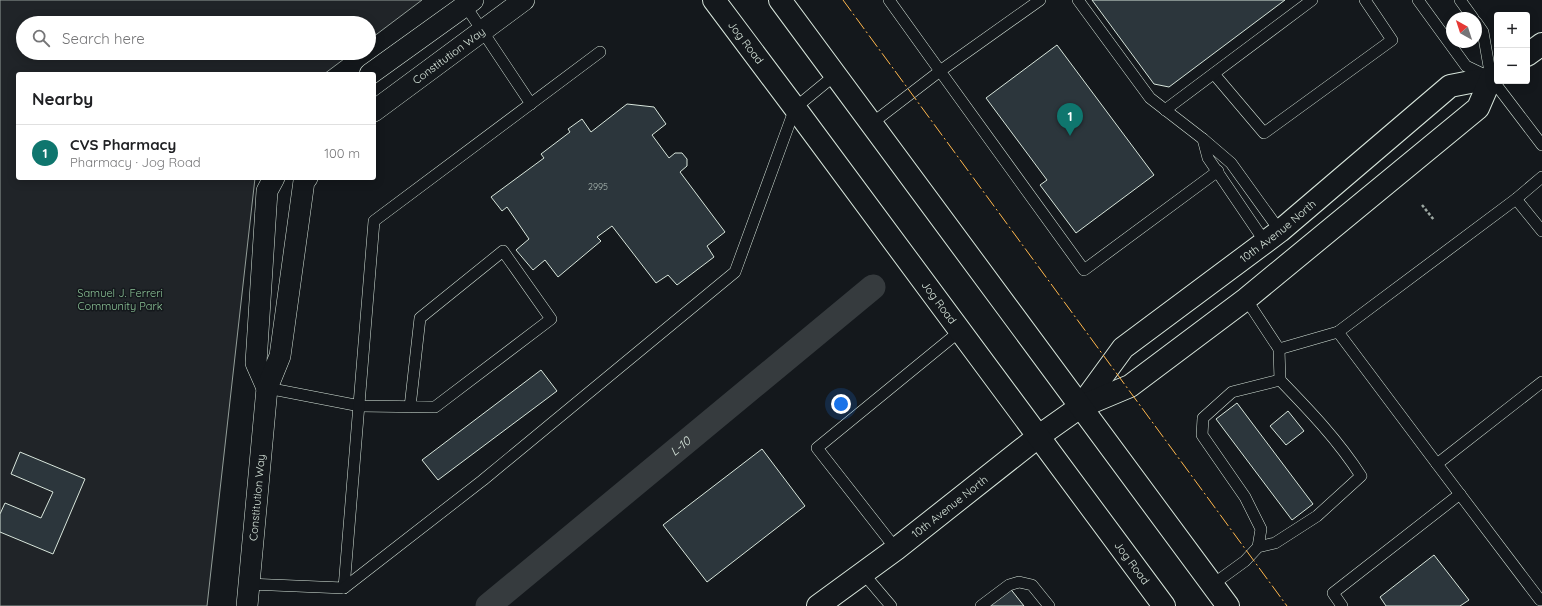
<!DOCTYPE html>
<html lang="en">
<head>
<meta charset="utf-8">
<style>
  :root { --surface:#fff; --page:#f6f6f6; --text:#202124; --muted:#757577; --line:#e0e0e0; --accent:#0f766e }
  body { margin:0; font-family:Quicksand,sans-serif; background:var(--page); color:var(--text) }
  .controls { position:absolute; right:12px; top:12px; display:grid; overflow:hidden; border-radius:4px; box-shadow:0 2px 10px #0003 }
  .controls button { width:36px; height:36px; display:grid; place-items:center; padding:0; border:0; border-bottom:1px solid var(--line); background:var(--surface); color:var(--text); font:20px sans-serif }
  .compass { position:absolute; left:1446px; top:12px; width:36px; height:36px; border-radius:50%; background:var(--surface); box-shadow:0 2px 10px #0003; rotate:321deg }
  .you { position:absolute; left:841px; top:404px; width:14px; height:14px; margin:-10px; border:3px solid #fff; border-radius:50%; background:#1a73e8; box-shadow:0 0 0 6px #1a73e833 }
  .badge { display:grid; place-items:center; width:26px; height:26px; border-radius:50%; background:var(--accent); color:#fff; font-size:13px; font-weight:700 }
  .pin { position:absolute; translate:-50% -33px; filter:drop-shadow(0 1px 2px #0008) }
  .pin::after { content:''; position:absolute; top:21px; width:14px; height:12px; background:inherit; clip-path:polygon(0 0,100% 0,50% 100%) }
  .list { margin:0; padding:0; list-style:none }
  h2 { display:flex; justify-content:space-between; align-items:center; height:52px; margin:0; padding:0 16px; font-size:17px }
  h2 small { font-size:13px; font-weight:400; color:var(--muted) }
  .list li { display:grid; grid-template-columns:26px 1fr auto; gap:12px; align-items:center; box-sizing:border-box; height:56px; padding:0 16px; border-top:1px solid var(--line) }
  .list b { display:block; font-size:15px; white-space:nowrap }
  .list p { margin:0; font-size:13px; white-space:nowrap; color:var(--muted) }
  .list em { font-size:13px; font-style:normal; color:var(--muted) }
  .icon { flex:none; width:22px; height:22px; fill:none; stroke:currentColor; stroke-width:2; stroke-linecap:round; stroke-linejoin:round }
  .map { position:relative; flex:none; width:1542px; height:606px; overflow:hidden }
  .search { position:absolute; background:var(--surface); box-shadow:0 2px 10px #0003; left:16px; top:16px; width:360px; height:44px; display:flex; align-items:center; gap:10px; box-sizing:border-box; padding:0 14px; border-radius:22px; color:var(--muted); font-size:15px }
  .panel { position:absolute; background:var(--surface); box-shadow:0 2px 10px #0003; left:16px; top:72px; width:360px; height:108px; border-radius:4px }
  .map>svg:first-child { display:block }
</style>
</head>
<body>
<div class="map">
<svg width="1542" height="606" viewBox="0 0 1542 606">
  <rect width="100%" height="100%" fill="#14181c"/>
  <polygon fill="#202428" stroke="#939e99" points="0,0 422,0 369,40 369,23 23,23 23,53 352,53 324,74 18,74 18,178 255,178 207,606 0,606"/>
  <g fill="none" stroke-linecap="round" stroke-linejoin="round">
    <path stroke="#363b3e" stroke-width="25" id="s1" d="M488,606L873,287"/>
  </g>
  <g fill="#2c363c" stroke="#d8e6dc">
    <polygon points="1092,0 1285,0 1169,87 1154,84"/>
    <polygon points="1057,45 1154,175 1076,233 1040,185 1047,180 986,98"/>
    <polygon points="627,104 654,107 666,124 652,135 669,158 675,153 682,153 687,159 687,166 680,172 725,232 707,246 714,257 677,285 668,275 656,283 612,226 597,237 601,241 558,277 545,260 533,270 516,250 529,239 507,207 502,211 491,197 544,158 541,154 570,132 568,129 582,119 591,132"/>
    <polygon points="541,370 557,391 438,480 422,460"/>
    <polygon points="1237,403 1313,504 1292,520 1216,419"/>
    <polygon points="1288,411 1304,431 1286,445 1270,426"/>
    <polygon points="762,449 805,506 707,582 663,525"/>
    <polygon points="20,452 85,479 53,554 0,532 0,514 5,503 41,518 53,492 11,474"/>
    <polygon points="1434,555 1469,600 1460,606 1386,606 1380,597"/>
    <polygon points="1009,587 1024,606 983,606"/>
  </g>
  <g fill="none" stroke-linecap="round" stroke-linejoin="round">
    <defs>
      <g id="service">
        <polyline points="1040,0 940,71 1084,270 1218,171"/>
        <polyline points="1078,0 1150,98 1203,139 1231,163 1280,231"/>
        <polyline points="1418,0 1466,66 1491,78 1542,145"/>
        <polyline points="1460,0 1473,18"/>
        <polyline points="465,5 531,104"/>
        <polyline points="1476,22 1483,32 1491,78"/>
        <polyline points="1214,74 1264,133 1392,40 1365,0"/>
        <polyline points="1165,110 1312,0"/>
        <polyline points="871,124 940,71 889,0"/>
        <polyline points="1203,139 1208,158 1265,242"/>
        <polyline points="1516,199 1542,177"/>
        <polyline points="1246,299 1279,349 1280,380"/>
        <polyline points="1279,349 1338,332"/>
        <polyline points="267,388 360,406 435,407 551,319 503,251 420,318 410,407"/>
        <polyline points="1437,464 1338,332 1516,199 1542,231"/>
        <polyline points="896,549 817,448 960,331"/>
        <polyline points="863,573 891,606"/>
        <polyline points="249,584 344,588 374,221 600,52"/>
        <path d="M1212,585L1245,561L1258,547L1261,529L1245,497L1202,435L1203,418L1232,392L1280,380C1309,410 1338,440 1361,476L1317,516L1275,543L1258,547"/>
        <polyline points="344,588 483,480 735,272 795,108 835,75"/>
        <polyline points="1540,600 1437,464 1542,382"/>
        <polyline points="981,606 1009,585 1019,582 1032,585 1049,606"/>
        <polyline points="1342,606 1333,593 1460,494"/>
      </g>
      <g id="minor">
        <polyline points="370,74 473,0"/>
        <path id="s2" d="M374,111L524,0"/>
        <polyline points="267,388 256,363 267,191 274,178"/>
        <path id="s3" d="M247,606L267,388L280,356L304,181L307,178"/>
      </g>
      <g id="tertiary">
        <polyline points="1527,55 1542,44"/>
        <path id="s4" d="M1080,407L1123,348L1280,231L1450,86L1491,78L1497,74"/>
        <path id="s5" d="M818,606L896,549L1039,436L1080,407L1130,386L1246,299L1478,108L1491,78"/>
      </g>
      <g id="secondary">
        <path id="s6" d="M714,0L795,108L1164,606"/>
        <polyline points="780,0 1228,606"/>
      </g>
    </defs>
    <use href="#service" stroke="#d8e6dc" stroke-width="12"/>
    <use href="#minor" stroke="#d8e6dc" stroke-width="22"/>
    <use href="#tertiary" stroke="#d8e6dc" stroke-width="24"/>
    <use href="#secondary" stroke="#d8e6dc" stroke-width="24"/>
    <polyline stroke="#9da8a2" stroke-width="2.5" stroke-dasharray="3 2" stroke-linecap="butt" points="1422,205 1434,220"/>
    <use href="#service" stroke="#14181c" stroke-width="11"/>
    <use href="#minor" stroke="#14181c" stroke-width="21"/>
    <use href="#tertiary" stroke="#14181c" stroke-width="22"/>
    <use href="#secondary" stroke="#14181c" stroke-width="22"/>
    <polyline stroke="#ffb74d" stroke-width="1" stroke-dasharray="14 3 2 3" stroke-linecap="butt" points="843,0 1287,606"/>
  </g>
  <g text-anchor="middle" stroke-width="3" stroke-linejoin="round" paint-order="stroke">
    <g font-size="9" fill="#adbab4">
      <text x="598" y="190">2995</text>
    </g>
    <g font-size="11" fill="#d8e6dc" stroke="#14181c">
      <text dy="4" stroke="none"><textPath href="#s6" startOffset="53">Jog Road</textPath></text>
      <text dy="4" stroke="none"><textPath href="#s2" startOffset="93">Constitution Way</textPath></text>
      <text dy="4" stroke="none"><textPath href="#s4" startOffset="267">10th Avenue North</textPath></text>
      <text dy="4" stroke="none"><textPath href="#s6" startOffset="377">Jog Road</textPath></text>
      <text dy="4" stroke="none"><textPath href="#s3" startOffset="109">Constitution Way</textPath></text>
      <text dy="4" stroke="none"><textPath href="#s5" startOffset="165">10th Avenue North</textPath></text>
      <text dy="4" stroke="none"><textPath href="#s6" startOffset="701">Jog Road</textPath></text>
    </g>
    <g font-size="11" fill="#8ac095" stroke="#14181c">
      <text x="120" y="297">Samuel J. Ferreri<tspan x="120" dy="13">Community Park</tspan></text>
    </g>
    <g font-size="12" font-style="italic" fill="#d8e6dc" stroke="#14181c">
      <text dy="4" stroke="none"><textPath href="#s1" startOffset="250">L-10</textPath></text>
    </g>
  </g>
</svg>
<div class="controls">
<button>+</button>
<button>−</button>
</div>
<svg class="compass" viewBox="-18 -18 36 36"><path d="M0-13l5 13h-10z" fill="#e53935"/><path d="M0 13l5-13h-10z" fill="#757577"/></svg>
<div class="you"></div>
<div class="pin badge" style="left:1070px;top:136px">1</div>
<div class="search"><svg class="icon" aria-label="search" viewBox="0 0 24 24"><circle cx="10" cy="10" r="6"/><path d="M15 15l6 6"/></svg>Search here</div>
<section class="panel">
<h2>Nearby<small></small></h2>
<ul class="list">
<li><span class="badge">1</span><div><b>CVS Pharmacy</b><p>Pharmacy · Jog Road</p></div><em>100 m</em></li>
</ul>
</section>
</div>
</body>
</html>
